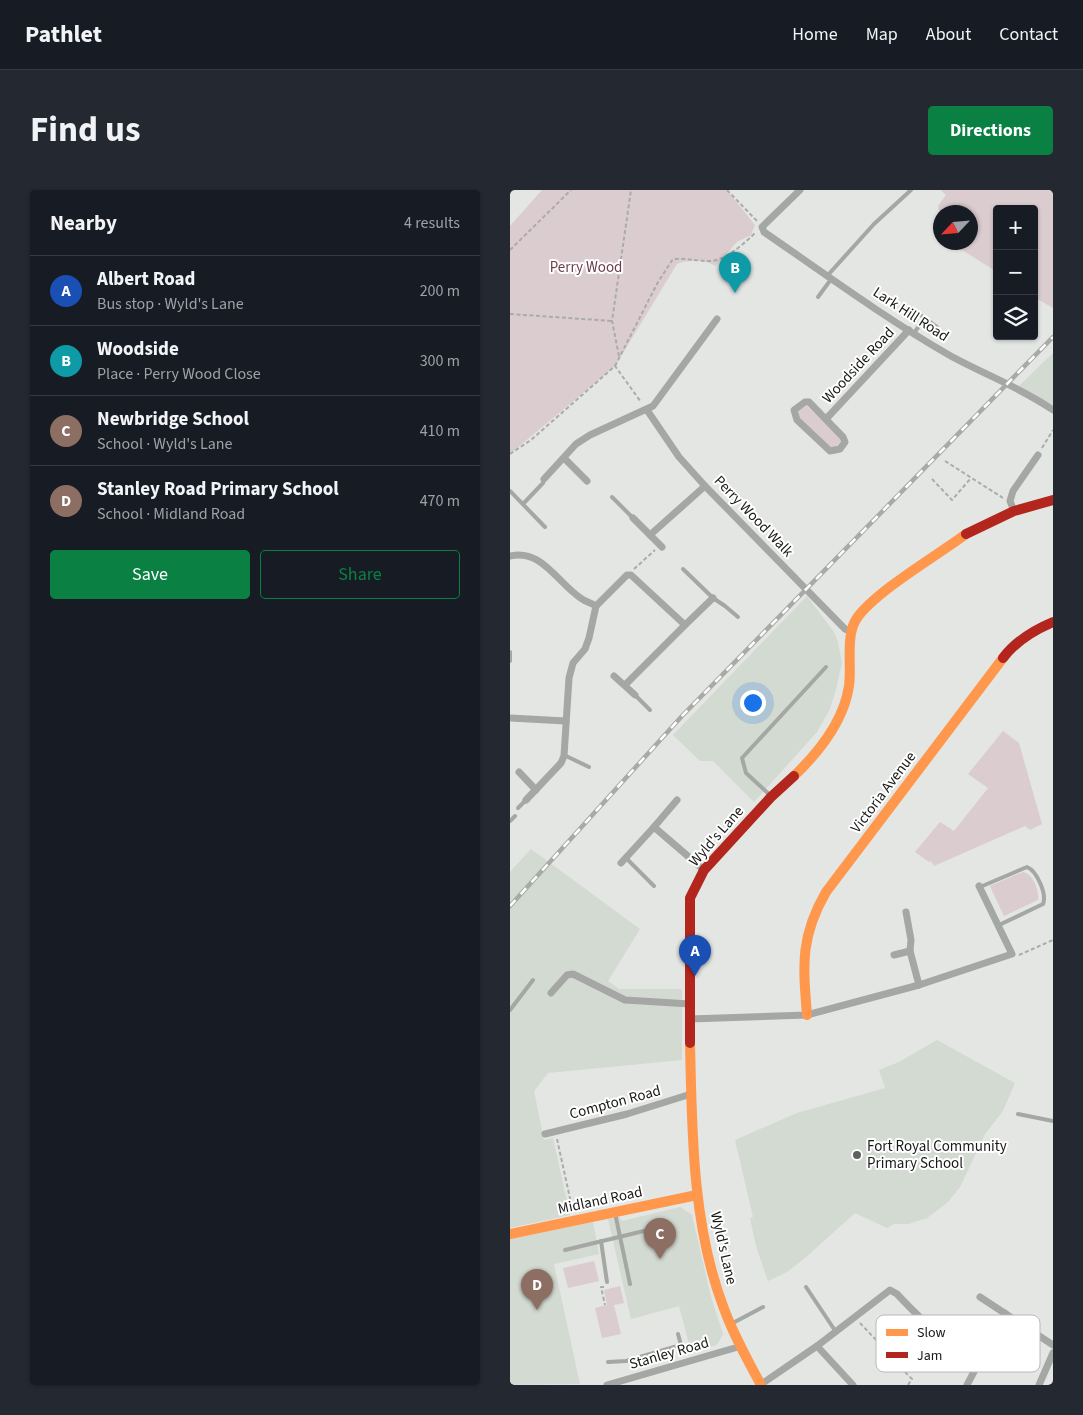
<!DOCTYPE html>
<html lang="en">
<head>
<meta charset="utf-8">
<style>
  :root { --surface:#171b24; --page:#242831; --text:#f1f3f6; --muted:#9ea1a6; --line:#363941; --accent:#0b8043 }
  body { margin:0; font-family:"Source Sans 3",sans-serif; background:var(--page); color:var(--text) }
  .controls { position:absolute; right:15px; top:15px; display:grid; overflow:hidden; border-radius:5px; box-shadow:0 1px 4px #0004 }
  .controls button { width:45px; height:45px; display:grid; place-items:center; padding:0; border:0; border-bottom:1px solid var(--line); background:var(--surface); color:var(--text); font:25px sans-serif }
  .compass { position:absolute; left:423px; top:15px; width:45px; height:45px; border-radius:50%; background:var(--surface); box-shadow:0 1px 4px #0004; rotate:244deg }
  .you { position:absolute; left:242px; top:512px; width:18px; height:18px; margin:-12px; border:4px solid #fff; border-radius:50%; background:#1a73e8; box-shadow:0 0 0 8px #1a73e833 }
  .badge { display:grid; place-items:center; width:32px; height:32px; border-radius:50%; background:var(--accent); color:#fff; font-size:16px; font-weight:700 }
  .pin { position:absolute; translate:-50% -41px; filter:drop-shadow(0 1px 2px #0008) }
  .pin::after { content:''; position:absolute; top:26px; width:18px; height:15px; background:inherit; clip-path:polygon(0 0,100% 0,50% 100%) }
  .list { margin:0; padding:0; list-style:none }
  h2 { display:flex; justify-content:space-between; align-items:center; height:65px; margin:0; padding:0 20px; font-size:21px }
  h2 small { font-size:16px; font-weight:400; color:var(--muted) }
  .list li { display:grid; grid-template-columns:32px 1fr auto; gap:15px; align-items:center; box-sizing:border-box; height:70px; padding:0 20px; border-top:1px solid var(--line) }
  .list b { display:block; font-size:19px; white-space:nowrap }
  .list p { margin:0; font-size:16px; white-space:nowrap; color:var(--muted) }
  .list em { font-size:16px; font-style:normal; color:var(--muted) }
  .actions { display:flex; gap:10px; padding:15px 20px }
  .actions a { flex:1; padding:11px 0; border:1px solid var(--accent); border-radius:5px; text-align:center; font-size:18px; color:var(--accent) }
  .actions .main { background:var(--accent); color:#fff }
  .icon { flex:none; width:28px; height:28px; fill:none; stroke:currentColor; stroke-width:2; stroke-linecap:round; stroke-linejoin:round }
  .map { position:relative; flex:none; width:543px; height:1195px; overflow:hidden; border-radius:5px }
  header { display:flex; align-items:center; gap:30px; box-sizing:border-box; height:70px; padding:0 25px; background:var(--surface); border-bottom:1px solid var(--line) }
  header strong { font-size:24px }
  nav { display:flex; gap:28px; margin-inline-start:auto; font-size:18px }
  .intro { display:flex; align-items:center; justify-content:space-between; box-sizing:border-box; height:120px; padding:0 30px }
  h1 { margin:0; font-size:35px }
  .button { padding:12px 22px; border-radius:5px; background:var(--accent); color:#fff; font-size:18px; font-weight:700 }
  main { display:flex; gap:30px; padding:0 30px }
  aside { flex:1; background:var(--surface); border-radius:5px; box-shadow:0 1px 4px #0004 }
  .map>svg:first-child { display:block }
</style>
</head>
<body>
<header>
<strong>Pathlet</strong>
<nav><a>Home</a><a>Map</a><a>About</a><a>Contact</a></nav>
</header>
<div class="intro"><h1>Find us</h1><a class="button">Directions</a></div>
<main>
<aside>
<h2>Nearby<small>4 results</small></h2>
<ul class="list">
<li><span class="badge" style="background:#1a4fb4">A</span><div><b>Albert Road</b><p>Bus stop · Wyld's Lane</p></div><em>200 m</em></li>
<li><span class="badge" style="background:#0f9aa8">B</span><div><b>Woodside</b><p>Place · Perry Wood Close</p></div><em>300 m</em></li>
<li><span class="badge" style="background:#8d6e63">C</span><div><b>Newbridge School</b><p>School · Wyld's Lane</p></div><em>410 m</em></li>
<li><span class="badge" style="background:#8d6e63">D</span><div><b>Stanley Road Primary School</b><p>School · Midland Road</p></div><em>470 m</em></li>
</ul>
<div class="actions"><a class="main">Save</a><a>Share</a></div>
</aside>
<div class="map">
<svg width="543" height="1195" viewBox="0 0 543 1195">
  <rect width="100%" height="100%" fill="#e3e6e2"/>
  <g fill="#d3dad1">
    <polygon points="543,163 543,216 509,196"/>
    <polygon points="297,406 324,442 328,452 332,473 326,499 320,519 307,542 244,612 203,571 190,571 163,545"/>
    <polygon points="21,659 130,739 98,791 109,799 172,799 172,870 38,883 24,901 34,950 43,948 60,1025 0,1038 0,682"/>
    <polygon points="427,850 505,893 493,921 475,944 450,997 438,1012 417,1028 398,1034 384,1034 377,1038 345,1023 295,1068 277,1082 258,1091 246,1056 240,1028 243,1027 225,950 287,923 375,898 369,880 389,872"/>
    <polygon points="170,1017 182,1025 201,1107 213,1144 207,1155 181,1162 169,1116 121,1129 98,1029 109,1027 112,1031"/>
    <polygon points="83,1032 89,1064 44,1074 70,1194 0,1195 0,1049"/>
  </g>
  <g fill="#dbccd0">
    <path d="M32,0H217L245,35L241,45L227,52L205,76C195,69 178,70 167,74L105,176L0,264V36Z"/>
    <polygon points="431,0 543,0 543,118 524,107 524,19 487,19 487,82 441,53 460,52 460,22 430,22 430,26 428,16 436,5"/>
    <polygon points="297,216 331,249 330,256 321,258 289,228 288,220"/>
    <polygon points="493,541 509,553 532,634 520,640 515,636 424,676 421,671 419,672 405,662 430,632 444,641 478,598 458,584"/>
    <path d="M513,682C523,684 529,700 528,710L494,726L480,696Z"/>
    <polygon points="84,1071 89,1091 58,1098 53,1078"/>
    <polygon points="110,1096 114,1113 104,1115 111,1144 92,1148 85,1118 97,1115 94,1100"/>
  </g>
  <g fill="none" stroke-linecap="round" stroke-linejoin="round">
    <g stroke="#aaaca9" stroke-width="2" stroke-dasharray="4 2.5" stroke-linecap="butt">
      <polyline points="217,0 247,31"/>
      <polyline points="0,60 61,0"/>
      <polyline points="0,124 102,131"/>
      <polyline points="109,166 102,131 121,0"/>
      <path d="M105,176L148,92L163,69C177,68 186,71 199,71C214,72 236,52 246,42"/>
      <polyline points="532,258 543,240"/>
      <polyline points="0,264 21,250 105,176 131,212"/>
      <polyline points="435,271 493,308"/>
      <polyline points="422,289 442,310 461,288"/>
      <polyline points="124,379 145,360"/>
      <polyline points="509,765 543,750"/>
      <polyline points="47,949 63,1022"/>
      <polyline points="94,1097 91,1097 95,1115"/>
      <polyline points="350,1133 369,1153"/>
      <polyline points="395,1182 402,1189 398,1195"/>
    </g>
    <g stroke="#a4a7a3" stroke-width="4">
      <polyline points="318,85 364,34 401,0"/>
      <polyline points="308,107 322,88"/>
      <polyline points="401,118 427,137"/>
      <polyline points="404,143 415,128"/>
      <polyline points="0,301 35,337"/>
      <polyline points="102,307 123,328"/>
      <polyline points="13,314 33,293 34,289"/>
      <polyline points="173,379 203,408 215,416 228,427"/>
      <polyline points="0,462 0,471"/>
      <polyline points="125,505 140,520"/>
      <polyline points="54,565 79,577"/>
      <polyline points="260,605 236,583 232,568 316,477"/>
      <polyline points="8,618 16,610"/>
      <polyline points="0,631 5,626"/>
      <polyline points="116,668 144,696"/>
      <path d="M470,697L517,677C527,681 537,704 533,714L487,736"/>
      <polyline points="0,820 23,790"/>
      <polyline points="508,924 543,931"/>
      <polyline points="105,1023 120,1094"/>
      <polyline points="91,1051 97,1092"/>
      <polyline points="55,1060 138,1040"/>
      <polyline points="296,1097 326,1142"/>
      <polyline points="221,1134 253,1117"/>
      <polyline points="98,1172 116,1171 171,1155 168,1144"/>
    </g>
    <g stroke="#a4a7a3" stroke-width="7">
      <path d="M290,0L252,37L254,42C315,84 375,128 439,165C473,184 510,197 543,220"/>
      <polygon points="295,212 299,212 333,247 335,252 330,259 320,261 287,230 284,220"/>
      <polyline points="137,220 169,267 195,296 335,439 342,442"/>
      <polyline points="316,229 399,140"/>
      <polyline points="54,268 77,291"/>
      <polyline points="34,289 66,254 80,245 143,216 207,129"/>
      <polyline points="504,321 500,311 503,301 528,265"/>
      <polyline points="123,328 140,345 195,296"/>
      <polyline points="140,345 152,357"/>
      <path d="M0,366C32,358 48,394 72,409C76,412 82,413 86,416"/>
      <polyline points="86,416 117,385 121,385 175,435 203,408"/>
      <polyline points="104,486 125,505"/>
      <polyline points="115,495 175,435"/>
      <polyline points="0,528 56,531"/>
      <polyline points="9,582 26,600"/>
      <polyline points="16,610 51,573 54,566 59,488 63,473 75,459 79,448 86,416"/>
      <polyline points="167,610 144,637 194,680"/>
      <polyline points="111,673 144,637"/>
      <polyline points="396,722 401,750 400,761 409,795"/>
      <polyline points="384,765 400,761"/>
      <polyline points="41,803 57,785 63,784 115,810 180,814"/>
      <polyline points="180,829 297,825 409,795 502,764 469,696"/>
      <polyline points="35,944 117,924 181,904"/>
      <polyline points="470,1107 543,1155"/>
      <polyline points="307,1156 343,1195"/>
      <polyline points="97,1195 228,1157"/>
      <path d="M250,1195L307,1156L380,1100L387,1104C416,1135 433,1150 470,1169"/>
      <polyline points="457,1195 495,1123"/>
      <polyline points="529,1195 543,1163"/>
    </g>
    <g stroke="#ff974d" stroke-width="10">
      <path d="M284,586C309,562 334,530 339,496C342,476 335,445 347,428C366,401 428,365 456,344"/>
      <path d="M297,825C293,775 290,747 316,702L493,468"/>
      <path d="M180,853C182,940 182,1034 213,1116C223,1144 237,1169 251,1195"/>
      <polyline points="0,1044 187,1005"/>
    </g>
    <g stroke="#b3261e" stroke-width="10">
      <polyline points="456,344 504,321 543,310"/>
      <path d="M493,468C505,452 524,440 543,432"/>
      <polyline points="180,853 180,708 194,680 261,607 284,586"/>
    </g>
    <defs>
      <polyline id="rail" points="0,716 172,526 543,147"/>
    </defs>
    <use href="#rail" stroke="#a8aaa6" stroke-width="4.5"/>
    <use href="#rail" stroke="#fff" stroke-width="2.5" stroke-dasharray="8" stroke-linecap="butt"/>
  </g>
  <circle fill="#5f615e" stroke="#fff" stroke-width="2" cx="347" cy="965" r="5"/>
  <g text-anchor="middle" stroke-width="4" stroke-linejoin="round" paint-order="stroke">
    <g font-size="15" fill="#6d3c4e" stroke="#fff">
      <text x="76" y="82">Perry Wood</text>
    </g>
    <g font-size="15" fill="#181917" stroke="#fff">
      <text transform="translate(401 124) rotate(33)" y="5">Lark Hill Road</text>
      <text transform="translate(348 175) rotate(-47)" y="5">Woodside Road</text>
      <text transform="translate(244 326) rotate(46)" y="5">Perry Wood Walk</text>
      <text transform="translate(373 602) rotate(-53)" y="5">Victoria Avenue</text>
      <text transform="translate(206 646) rotate(-49)" y="5">Wyld's Lane</text>
      <text transform="translate(105 912) rotate(-15)" y="5">Compton Road</text>
      <text transform="translate(90 1010) rotate(-12)" y="5">Midland Road</text>
      <text transform="translate(214 1058) rotate(77)" y="5">Wyld's Lane</text>
      <text transform="translate(159 1163) rotate(-16)" y="5">Stanley Road</text>
    </g>
    <g font-size="15" fill="#181917" stroke="#fff" text-anchor="start">
      <text x="357" y="961">Fort Royal Community<tspan x="357" dy="17">Primary School</tspan></text>
    </g>
  </g>
  <rect x="366" y="1125" width="164" height="57" rx="8" fill="#fff" stroke="#babab9" stroke-width="1"/>
  <rect x="376" y="1139" width="22" height="7" fill="#ff974d"/>
  <rect x="376" y="1162" width="22" height="6" fill="#b3261e"/>
  <g font-size="14" fill="#181917">
    <text x="407" y="1147">Slow</text>
    <text x="407" y="1170">Jam</text>
  </g>
</svg>
<div class="controls">
<button>+</button>
<button>−</button>
<button><svg class="icon" aria-label="layers" viewBox="0 0 24 24"><path d="M12 4l9 5-9 5-9-5zM3 14l9 5 9-5"/></svg></button>
</div>
<svg class="compass" viewBox="-18 -18 36 36"><path d="M0-13l5 13h-10z" fill="#e53935"/><path d="M0 13l5-13h-10z" fill="#9ea1a6"/></svg>
<div class="you"></div>
<div class="pin badge" style="left:185px;top:786px;background:#1a4fb4">A</div>
<div class="pin badge" style="left:225px;top:103px;background:#0f9aa8">B</div>
<div class="pin badge" style="left:150px;top:1069px;background:#8d6e63">C</div>
<div class="pin badge" style="left:27px;top:1120px;background:#8d6e63">D</div>
</div>
</main>
</body>
</html>
